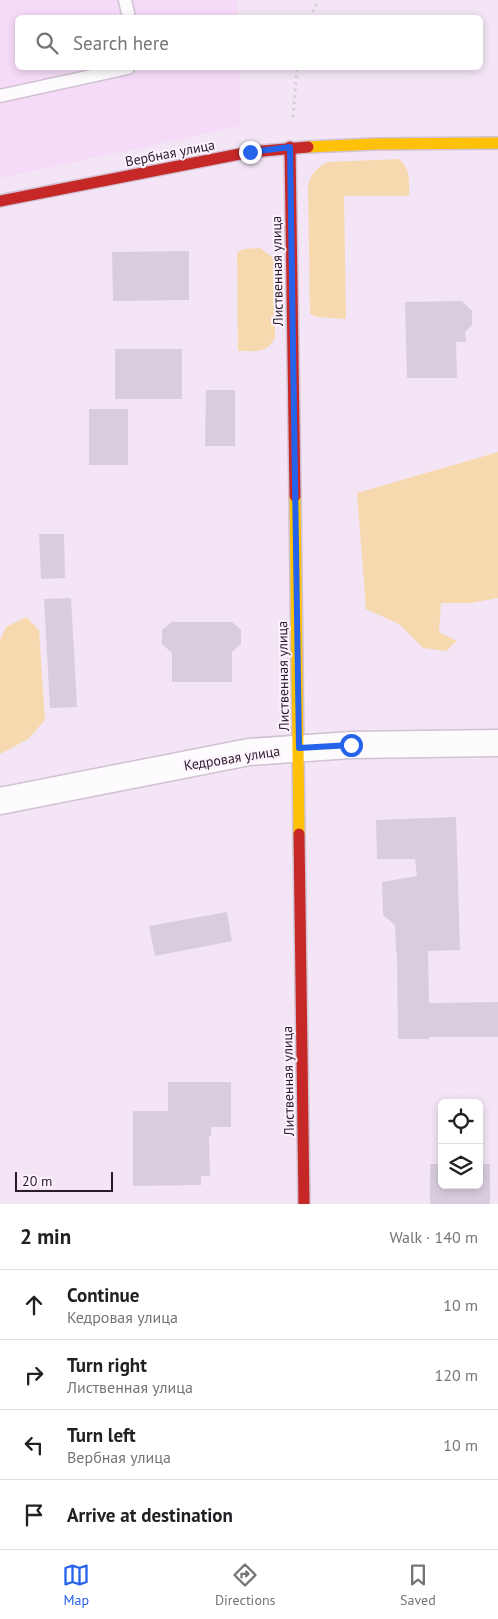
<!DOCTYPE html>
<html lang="en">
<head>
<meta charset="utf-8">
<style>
  :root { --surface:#fff; --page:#f2f2f2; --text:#202124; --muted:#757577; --line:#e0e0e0; --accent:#2563eb }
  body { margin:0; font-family:"PT Sans",sans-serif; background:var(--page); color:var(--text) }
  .controls { position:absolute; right:15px; bottom:15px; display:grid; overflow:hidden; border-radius:8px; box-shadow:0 2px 8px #0003 }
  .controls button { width:45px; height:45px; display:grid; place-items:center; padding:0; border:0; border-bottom:1px solid var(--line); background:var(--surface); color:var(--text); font:25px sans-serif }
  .scale { position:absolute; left:15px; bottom:12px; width:98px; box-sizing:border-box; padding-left:5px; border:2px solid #29192a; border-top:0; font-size:14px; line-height:18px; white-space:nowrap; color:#29192a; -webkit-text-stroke:4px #fcf3fc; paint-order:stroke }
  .stop { position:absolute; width:15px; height:15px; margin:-11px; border:4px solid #2563eb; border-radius:50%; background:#fff }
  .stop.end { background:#2563eb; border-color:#fff; box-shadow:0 1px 5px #0008 }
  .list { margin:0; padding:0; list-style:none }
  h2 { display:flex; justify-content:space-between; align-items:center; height:65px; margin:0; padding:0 20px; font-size:21px }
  h2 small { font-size:16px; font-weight:400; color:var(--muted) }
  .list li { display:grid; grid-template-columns:32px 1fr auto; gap:15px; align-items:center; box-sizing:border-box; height:70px; padding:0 20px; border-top:1px solid var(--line) }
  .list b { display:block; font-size:19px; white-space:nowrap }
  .list p { margin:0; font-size:16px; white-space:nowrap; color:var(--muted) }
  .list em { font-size:16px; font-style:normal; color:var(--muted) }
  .icon { flex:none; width:28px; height:28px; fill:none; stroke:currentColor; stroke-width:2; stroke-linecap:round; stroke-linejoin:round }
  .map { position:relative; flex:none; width:498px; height:1204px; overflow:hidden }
  .search { position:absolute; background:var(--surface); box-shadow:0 2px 8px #0003; left:15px; right:15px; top:15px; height:55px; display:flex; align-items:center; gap:12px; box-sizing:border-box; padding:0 18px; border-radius:8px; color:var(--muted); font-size:19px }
  .sheet { height:345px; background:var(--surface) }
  nav { display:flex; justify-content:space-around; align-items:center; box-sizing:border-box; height:70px; border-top:1px solid var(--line); background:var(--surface); font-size:14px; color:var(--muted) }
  nav a { display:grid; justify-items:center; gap:2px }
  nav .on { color:var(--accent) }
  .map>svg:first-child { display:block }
</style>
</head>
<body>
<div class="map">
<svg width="498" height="1204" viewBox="0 0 498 1204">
  <rect width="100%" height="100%" fill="#f3e5f5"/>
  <polygon fill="#f6dbf8" points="0,0 237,0 238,17 18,18 18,68 239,68 241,126 0,178"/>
  <g fill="#f7d9b0">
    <path d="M399,159C411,170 409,181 409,196H344L346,319L317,317L310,314L308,185C311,173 317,168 328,162Z"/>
    <path d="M260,248L274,258L275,338C267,354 254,351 238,351L237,252L244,249Z"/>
    <polygon points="498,452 498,598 471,603 441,603 439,632 457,641 446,651 423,648 399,624 366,609 357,493"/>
    <polygon points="26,617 39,630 45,720 28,739 0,754 0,640 6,627"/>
  </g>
  <g fill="#d8cdde">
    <polygon points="189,251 189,300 113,301 112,252"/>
    <polygon points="462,301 472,311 472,325 465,332 466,342 456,342 457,378 407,378 405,302"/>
    <rect x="115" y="349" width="67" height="50"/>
    <polygon points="206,390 235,390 235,446 205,446"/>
    <rect x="89" y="409" width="39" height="56"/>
    <polygon points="39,534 64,534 65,578 41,579"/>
    <polygon points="71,598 77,707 50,708 44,599"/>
    <polygon points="172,622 232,622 241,630 241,644 232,652 232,682 172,682 172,653 162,644 162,630"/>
    <polygon points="456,817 460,950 428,951 429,1003 498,1002 498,1037 429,1037 429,1039 398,1039 397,952 396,952 395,925 383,915 382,882 417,876 415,859 377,859 376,820"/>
    <polygon points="227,912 232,941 155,956 149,926"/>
    <polygon points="168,1082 231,1082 231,1127 211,1127 211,1136 209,1136 210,1176 201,1176 201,1185 133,1186 133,1111 168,1111"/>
    <polygon points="430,1164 442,1164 442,1185 479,1185 479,1164 490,1164 490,1204 430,1204"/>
  </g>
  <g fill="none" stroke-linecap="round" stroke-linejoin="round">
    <defs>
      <g id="lane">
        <polyline points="125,0 129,18"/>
        <polyline points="0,96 128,68"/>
      </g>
      <polyline id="street" points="0,801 249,752 351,745 498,743"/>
      <g id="slow">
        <polyline points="308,147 374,144 498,143"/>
        <polyline points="295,496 299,834"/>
      </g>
      <g id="jam">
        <polyline points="290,147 295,496"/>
        <polyline points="0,201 250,152 308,147"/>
        <polyline points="299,834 304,1204"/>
      </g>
    </defs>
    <use href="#lane" stroke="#d1c2d2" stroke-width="15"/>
    <use href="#street" stroke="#d1c2d2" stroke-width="29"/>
    <use href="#slow" stroke="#d1c2d2" stroke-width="14"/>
    <use href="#jam" stroke="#d1c2d2" stroke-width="14"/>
    <g stroke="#d4cfd4" stroke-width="3" stroke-dasharray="2.5 4" stroke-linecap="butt">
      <polyline points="310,18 318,0"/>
      <polyline points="293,117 297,68"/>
    </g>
    <use href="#lane" stroke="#fdfbfe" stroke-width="12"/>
    <use href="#street" stroke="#fdfbfe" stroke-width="26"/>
    <use href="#slow" stroke="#ffc107" stroke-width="11"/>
    <use href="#jam" stroke="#c62828" stroke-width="11"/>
  </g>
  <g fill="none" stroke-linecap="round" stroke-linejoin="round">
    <polyline stroke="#2563eb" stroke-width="6" points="250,152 290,147 299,748 351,745"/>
  </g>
  <g text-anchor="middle" stroke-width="4" stroke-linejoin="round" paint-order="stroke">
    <g font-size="14" fill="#29192a" stroke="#fcf3fc">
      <text transform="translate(170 153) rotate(-11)" y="5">Вербная улица</text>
      <text transform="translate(277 271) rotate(-91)" y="5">Лиственная улица</text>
      <text transform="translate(283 676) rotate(-91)" y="5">Лиственная улица</text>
      <text transform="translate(232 758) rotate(-9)" y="5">Кедровая улица</text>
      <text transform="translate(288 1081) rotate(-91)" y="5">Лиственная улица</text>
    </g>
  </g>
</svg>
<div class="controls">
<button><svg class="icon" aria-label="locate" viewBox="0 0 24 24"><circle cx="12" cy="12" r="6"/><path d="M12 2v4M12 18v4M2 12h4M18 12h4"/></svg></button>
<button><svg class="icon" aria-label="layers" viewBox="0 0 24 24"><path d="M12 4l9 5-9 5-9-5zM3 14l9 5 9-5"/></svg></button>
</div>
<div class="scale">20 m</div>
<div class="stop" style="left:351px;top:745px"></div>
<div class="stop end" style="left:250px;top:152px"></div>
<div class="search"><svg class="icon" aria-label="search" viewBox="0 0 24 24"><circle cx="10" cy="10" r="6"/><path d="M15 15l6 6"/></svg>Search here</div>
</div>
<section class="sheet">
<h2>2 min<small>Walk · 140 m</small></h2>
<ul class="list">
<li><svg class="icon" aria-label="ahead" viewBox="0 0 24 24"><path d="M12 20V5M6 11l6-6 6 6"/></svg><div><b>Continue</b><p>Кедровая улица</p></div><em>10 m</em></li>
<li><svg class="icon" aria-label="right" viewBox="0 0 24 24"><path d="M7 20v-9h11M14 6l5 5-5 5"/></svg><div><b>Turn right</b><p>Лиственная улица</p></div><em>120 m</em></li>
<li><svg class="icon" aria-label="left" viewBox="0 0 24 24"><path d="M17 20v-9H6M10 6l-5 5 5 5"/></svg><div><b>Turn left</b><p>Вербная улица</p></div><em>10 m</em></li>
<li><svg class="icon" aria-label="arrive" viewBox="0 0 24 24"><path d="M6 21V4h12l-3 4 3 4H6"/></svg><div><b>Arrive at destination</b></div></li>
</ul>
</section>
<nav>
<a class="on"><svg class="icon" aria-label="map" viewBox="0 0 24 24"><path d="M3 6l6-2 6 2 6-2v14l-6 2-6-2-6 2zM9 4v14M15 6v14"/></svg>Map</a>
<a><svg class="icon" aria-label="directions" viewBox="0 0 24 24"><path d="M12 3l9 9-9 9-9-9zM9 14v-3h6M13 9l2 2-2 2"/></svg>Directions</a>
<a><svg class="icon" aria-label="saved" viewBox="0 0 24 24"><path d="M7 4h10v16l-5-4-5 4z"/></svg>Saved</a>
</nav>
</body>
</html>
